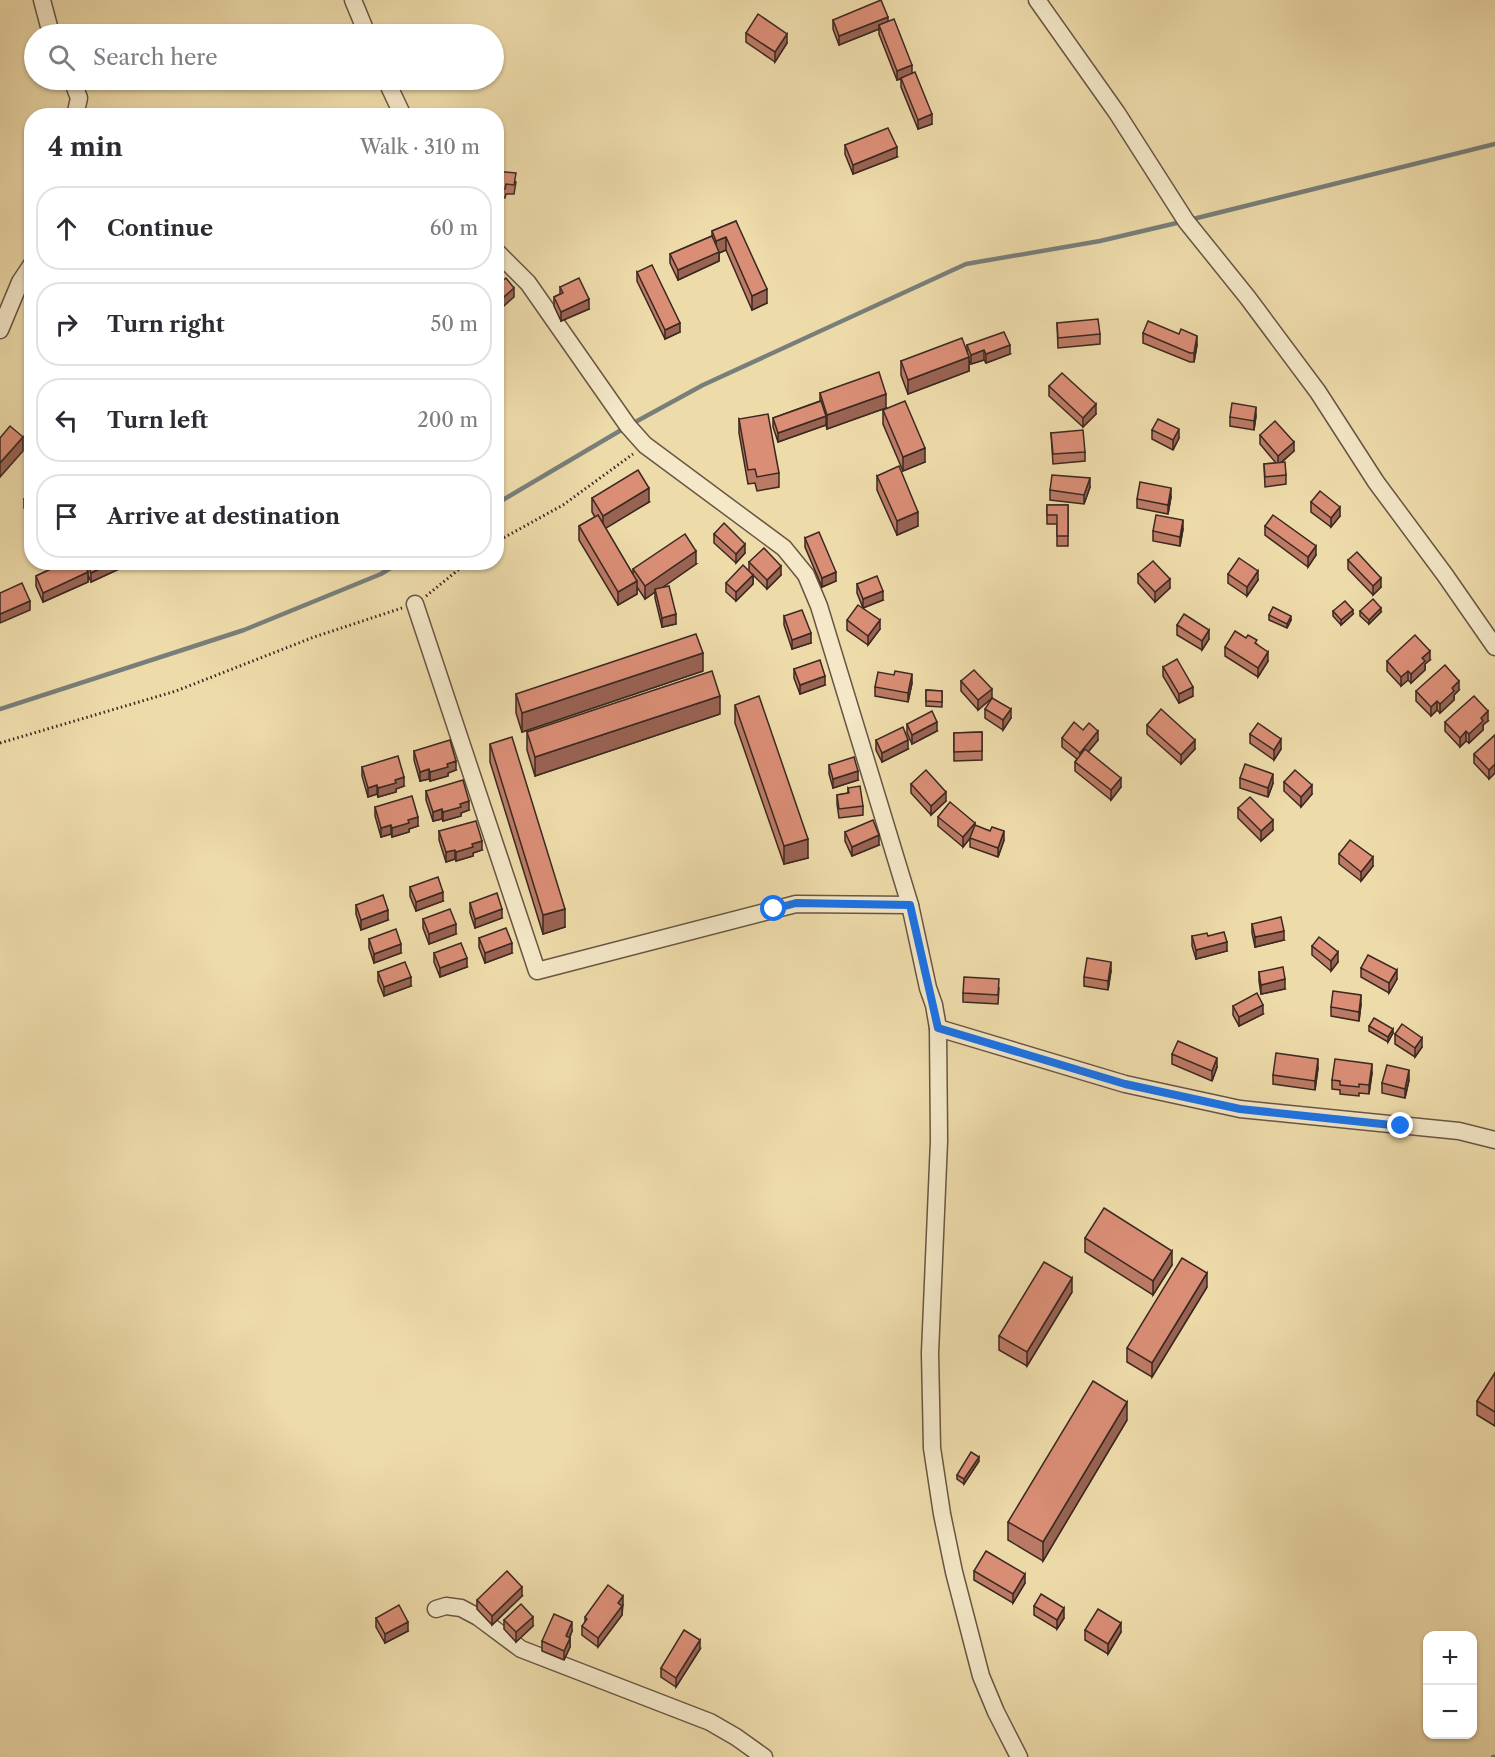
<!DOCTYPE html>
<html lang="en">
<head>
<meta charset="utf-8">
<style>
  :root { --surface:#fff; --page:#f2f2f3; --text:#2b2b33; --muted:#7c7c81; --line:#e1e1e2 }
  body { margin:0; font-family:"Libre Caslon Text",serif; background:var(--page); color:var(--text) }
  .controls { position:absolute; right:18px; bottom:18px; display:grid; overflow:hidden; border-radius:12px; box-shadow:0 2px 4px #0004 }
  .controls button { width:54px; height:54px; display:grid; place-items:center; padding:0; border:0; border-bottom:2px solid var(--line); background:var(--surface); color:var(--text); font:30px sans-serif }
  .stop { position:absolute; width:18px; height:18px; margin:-14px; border:4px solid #1a73e8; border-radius:50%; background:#fff }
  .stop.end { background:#1a73e8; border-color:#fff; box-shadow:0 2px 6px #0008 }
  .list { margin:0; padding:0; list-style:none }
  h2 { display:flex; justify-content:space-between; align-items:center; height:78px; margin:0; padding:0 24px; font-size:26px }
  h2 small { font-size:20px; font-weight:400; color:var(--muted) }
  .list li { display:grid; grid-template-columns:39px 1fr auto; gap:18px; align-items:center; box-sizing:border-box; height:84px; margin:0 12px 12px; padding:0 12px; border:2px solid var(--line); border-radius:24px }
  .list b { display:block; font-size:22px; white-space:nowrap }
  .list em { font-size:20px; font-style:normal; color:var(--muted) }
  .icon { flex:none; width:33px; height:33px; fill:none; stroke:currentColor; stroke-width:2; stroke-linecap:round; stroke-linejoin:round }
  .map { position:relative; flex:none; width:1495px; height:1757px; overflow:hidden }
  .search { position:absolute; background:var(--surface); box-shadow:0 2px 4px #0004; left:24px; top:24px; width:480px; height:66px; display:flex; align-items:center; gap:15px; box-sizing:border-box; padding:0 21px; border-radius:33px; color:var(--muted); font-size:22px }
  .panel { position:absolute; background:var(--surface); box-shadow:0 2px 4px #0004; left:24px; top:108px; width:480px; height:462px; border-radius:24px }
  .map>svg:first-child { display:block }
</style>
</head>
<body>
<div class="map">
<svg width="1495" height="1757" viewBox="0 0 1495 1757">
  <rect width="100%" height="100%" fill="#eedbaa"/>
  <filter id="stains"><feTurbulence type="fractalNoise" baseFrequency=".00333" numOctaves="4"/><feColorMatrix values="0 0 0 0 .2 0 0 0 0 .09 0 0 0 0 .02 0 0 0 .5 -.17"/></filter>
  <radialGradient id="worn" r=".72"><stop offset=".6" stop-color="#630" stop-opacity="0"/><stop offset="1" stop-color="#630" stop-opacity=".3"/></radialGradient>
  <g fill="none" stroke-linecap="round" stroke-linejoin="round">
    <g stroke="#787f7a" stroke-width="4.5">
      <polyline points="1189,220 1495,144"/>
      <polyline points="496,504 628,426 703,385 966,264 1100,241 1181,222"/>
      <polyline points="0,709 244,630 381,574 400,562"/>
      <polyline points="1493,1757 1495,1757"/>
    </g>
    <defs>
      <g id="minor">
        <polyline points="42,0 51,34"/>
        <polyline points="353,0 367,34"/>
        <polyline points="1037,0 1117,113 1186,221 1248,298 1318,392 1376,482 1445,575 1495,647"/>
        <polyline points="72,80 79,98 75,116"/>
        <polyline points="386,80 403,116"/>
        <polyline points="496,251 528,283 628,426 645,445 784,548 806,575 819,606 910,905 928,988 934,1005 938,1028 939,1141 930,1353 932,1448 942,1514 954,1572 981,1676 996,1712 1019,1757"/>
        <polyline points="0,330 20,282 32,264"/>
        <polyline points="415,604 537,971 796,904 910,905"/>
        <polyline points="938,1028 1125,1084 1240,1109 1459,1131 1495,1140"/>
        <polyline points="436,1609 446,1606 461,1608 478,1617 521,1649 710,1722 736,1737 764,1757"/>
      </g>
    </defs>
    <use href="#minor" stroke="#685643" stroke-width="19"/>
    <g stroke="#3b2921" stroke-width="3" stroke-dasharray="1.5 3" stroke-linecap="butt">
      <polyline points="496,542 563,505 633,454"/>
      <polyline points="426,596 468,562"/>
      <polyline points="0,743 176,691 314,637 402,608"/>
    </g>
    <use href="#minor" stroke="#f4e8c8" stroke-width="16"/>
  </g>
  <g fill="#bb7a65" stroke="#3b2921" stroke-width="1.5">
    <polygon points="833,20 888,22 912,73 932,124 918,129 901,87 901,79 897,80 879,34 879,29 839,45 833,29"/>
    <polygon points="746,33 787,43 775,62 746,42"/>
    <polygon points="845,145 897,157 853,174 845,154"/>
    <polygon points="496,171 516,182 514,194 506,194 505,198 496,197"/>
    <polygon points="736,221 767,303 752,310 726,250 719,253 719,261 678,280 670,263 670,254 712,236 712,231"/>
    <polygon points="637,272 680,332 665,339 637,281"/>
    <polygon points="560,287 589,309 561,321 554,306 554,297 560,294"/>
    <polygon points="1057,323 1100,334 1100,344 1058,348"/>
    <polygon points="1143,333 1197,345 1194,362 1190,362 1143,343"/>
    <polygon points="967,345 1010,354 986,363 984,360 971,364 969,360 969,371 908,394 901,375 901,361 967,352"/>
    <polygon points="1049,386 1096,414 1083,427 1049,396"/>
    <polygon points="820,393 886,408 827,429 826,425 778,442 773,427 773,418 820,401"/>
    <polygon points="883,410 925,462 903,471 883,424"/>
    <polygon points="1256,416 1254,430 1230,426 1230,417"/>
    <polygon points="739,419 779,473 779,487 757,491 755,483 748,484 739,433"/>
    <polygon points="1152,430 1179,438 1173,450 1152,439"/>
    <polygon points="1051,433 1085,452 1085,461 1053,464"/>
    <polygon points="1260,435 1294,451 1282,462 1286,475 1286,484 1265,487 1264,464 1276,463 1260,444"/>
    <polygon points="877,476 918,526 897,535 877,490"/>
    <polygon points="1090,487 1084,504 1050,500 1050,490"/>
    <polygon points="32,494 32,520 24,508 24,499"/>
    <polygon points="1171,497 1168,514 1137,508 1137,499"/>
    <polygon points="592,498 649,502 605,528 633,575 633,569 696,564 662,587 676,624 662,627 655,598 655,592 645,599 637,587 637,594 618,605 579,540 579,526 595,517 592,512"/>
    <polygon points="1311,502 1340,516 1331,527 1311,512"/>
    <polygon points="1047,505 1068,505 1068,546 1057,546 1057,524 1047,524"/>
    <polygon points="1265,526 1316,555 1308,567 1265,535"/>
    <polygon points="1183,529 1180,546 1153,541 1153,531"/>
    <polygon points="714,534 745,553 736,563 714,543"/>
    <polygon points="805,538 836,581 822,587 805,547"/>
    <polygon points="1348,560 1381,587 1373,595 1348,569"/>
    <polygon points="66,562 134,562 91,582 88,575 88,582 43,602 36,586 36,576"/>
    <polygon points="749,562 781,575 767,589 753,575 753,584 736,601 726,592 726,583 749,571"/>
    <polygon points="1138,574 1170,588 1155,602 1138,583"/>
    <polygon points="1228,574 1258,580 1247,596 1228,583"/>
    <polygon points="857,584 883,600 863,608 880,629 868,645 847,630 847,620 863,608 857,593"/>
    <polygon points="1333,611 1353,614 1341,625 1333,616"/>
    <polygon points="1360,611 1381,612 1369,624 1360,616"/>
    <polygon points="1269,615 1291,620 1287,628 1269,620"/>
    <polygon points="784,616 811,643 792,649 784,625"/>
    <polygon points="1177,625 1209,639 1202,650 1177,635"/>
    <polygon points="1246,638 1257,644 1268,661 1258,677 1225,656 1225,647"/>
    <polygon points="1430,660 1425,664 1425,670 1411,683 1408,680 1401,686 1387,671 1387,661"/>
    <polygon points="1163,667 1193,696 1179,703 1163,676"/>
    <polygon points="794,669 825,685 800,694 794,678"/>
    <polygon points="703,671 522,732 516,713 516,694"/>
    <polygon points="961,681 992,698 978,710 961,691"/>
    <polygon points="912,683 908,702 875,696 875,687"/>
    <polygon points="926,690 942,691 942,707 926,706"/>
    <polygon points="1459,690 1454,695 1454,700 1440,713 1437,710 1431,716 1416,701 1416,691"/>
    <polygon points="735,705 808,858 784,864 735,723"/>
    <polygon points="985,709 1011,718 1003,730 985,718"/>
    <polygon points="720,714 535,776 527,750 527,732"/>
    <polygon points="1488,721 1483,725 1483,730 1469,743 1466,741 1460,747 1445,731 1445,722"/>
    <polygon points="907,724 937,731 912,744 907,733"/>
    <polygon points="1147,725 1195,749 1181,764 1147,734"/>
    <polygon points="1083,730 1098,740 1088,752 1121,787 1111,800 1075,771 1075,762 1077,759 1062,747 1062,738"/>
    <polygon points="982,732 982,760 954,761 954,733"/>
    <polygon points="1250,734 1281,749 1274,760 1250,743"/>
    <polygon points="1495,735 1495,773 1489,779 1474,763 1474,754"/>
    <polygon points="876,740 908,749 882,762 876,750"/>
    <polygon points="490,744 565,927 543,934 490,762"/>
    <polygon points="414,751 456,770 448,773 448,776 430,781 429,779 420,781 414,760"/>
    <polygon points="829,765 858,780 833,788 829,774"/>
    <polygon points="362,767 404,786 396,789 396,792 378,797 377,794 368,797 362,776"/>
    <polygon points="1240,778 1273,783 1268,797 1240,788"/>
    <polygon points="1284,782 1312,794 1301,807 1284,791"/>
    <polygon points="911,784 946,801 931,815 911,793"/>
    <polygon points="848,788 863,806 863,815 839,818 837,804 837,795 848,793"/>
    <polygon points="426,791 469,810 461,813 461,816 443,821 442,819 433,821 426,800"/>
    <polygon points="375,807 418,826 409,829 409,832 392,837 391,834 381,837 375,816"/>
    <polygon points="1238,808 1273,830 1261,841 1238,818"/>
    <polygon points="938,817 975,826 990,831 1004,840 998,857 970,847 970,838 963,847 938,826"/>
    <polygon points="439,831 482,850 473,853 473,856 456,861 455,859 446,862 439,840"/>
    <polygon points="845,832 879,845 852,856 845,841"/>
    <polygon points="1339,854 1373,866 1361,881 1339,864"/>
    <polygon points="410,887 443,901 416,911 410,896"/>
    <polygon points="470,903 502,918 475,928 470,913"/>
    <polygon points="356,905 388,920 361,930 356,914"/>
    <polygon points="423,919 456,934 429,944 423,928"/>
    <polygon points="1252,924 1284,940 1255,947 1252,933"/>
    <polygon points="1192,936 1208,936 1227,951 1196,959 1192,946"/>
    <polygon points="479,938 512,953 485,963 479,947"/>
    <polygon points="369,939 401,953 374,963 369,948"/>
    <polygon points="1312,946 1338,962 1331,971 1312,955"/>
    <polygon points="434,953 467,967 440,977 434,962"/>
    <polygon points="1361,968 1397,979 1389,993 1361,977"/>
    <polygon points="1111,971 1108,990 1084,986 1084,977"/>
    <polygon points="378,972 411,986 384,996 378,981"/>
    <polygon points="1259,972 1285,989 1261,994 1259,981"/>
    <polygon points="999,988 998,1004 963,1002 963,993"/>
    <polygon points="1361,1004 1359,1021 1331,1016 1331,1007"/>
    <polygon points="1233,1006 1263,1014 1239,1026 1233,1015"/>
    <polygon points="1369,1026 1393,1033 1388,1042 1369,1031"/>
    <polygon points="1395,1034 1422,1047 1415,1057 1395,1044"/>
    <polygon points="1172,1054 1217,1067 1212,1081 1172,1064"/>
    <polygon points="1318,1068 1315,1090 1273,1084 1273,1075"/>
    <polygon points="1372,1073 1369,1094 1359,1093 1359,1096 1340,1094 1340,1090 1332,1089 1332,1080"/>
    <polygon points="1409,1080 1405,1098 1382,1093 1382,1083"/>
    <polygon points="1085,1238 1172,1265 1153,1295 1085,1252"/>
    <polygon points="1207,1287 1152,1377 1127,1362 1127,1348"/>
    <polygon points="1072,1292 1027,1366 999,1350 999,1336"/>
    <polygon points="1495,1373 1495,1426 1477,1415 1477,1401"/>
    <polygon points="1127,1420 1043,1561 1008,1540 1008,1522"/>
    <polygon points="979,1461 964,1484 957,1479 957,1475"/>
    <polygon points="974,1571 1025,1583 1013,1603 974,1580"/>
    <polygon points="522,1596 492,1625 477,1609 477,1600"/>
    <polygon points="623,1605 622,1615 598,1647 582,1635 582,1626 585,1623 585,1617"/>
    <polygon points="1034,1606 1064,1618 1057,1629 1034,1615"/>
    <polygon points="376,1618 408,1631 385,1643 376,1627"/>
    <polygon points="504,1620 533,1626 516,1642 504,1629"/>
    <polygon points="1085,1630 1121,1632 1108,1654 1085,1640"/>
    <polygon points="572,1631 570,1637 570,1647 564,1660 542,1651 542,1641"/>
    <polygon points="700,1649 676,1687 661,1677 661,1668"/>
  </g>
  <g fill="#996353" stroke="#3b2921" stroke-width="1.5">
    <polygon points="888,17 888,26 879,25 879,29 839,45 839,36"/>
    <polygon points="787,34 787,43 775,62 775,52"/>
    <polygon points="912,65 912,74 897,80 897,71"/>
    <polygon points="932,114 932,124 918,129 918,120"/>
    <polygon points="897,147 897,157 853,174 853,165"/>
    <polygon points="726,237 726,250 719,253 719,261 678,280 678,270 716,253 716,241"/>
    <polygon points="514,288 514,297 496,313 496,304"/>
    <polygon points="767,289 767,303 752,310 752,296"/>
    <polygon points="589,299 589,309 561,321 561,312"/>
    <polygon points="680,323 680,332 665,339 665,330"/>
    <polygon points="501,329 501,339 496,342 496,333"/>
    <polygon points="1197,336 1197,345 1194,362 1194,353"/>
    <polygon points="1010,345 1010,354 986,363 986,354"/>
    <polygon points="984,350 984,360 971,364 971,355"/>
    <polygon points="969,357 969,371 908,394 908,380"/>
    <polygon points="886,394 886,408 827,429 827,415"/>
    <polygon points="1096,404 1096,414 1083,427 1083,418"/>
    <polygon points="1256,407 1256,416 1254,430 1254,421"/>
    <polygon points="826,416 826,425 778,442 778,433"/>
    <polygon points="1179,429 1179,438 1173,450 1173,440"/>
    <polygon points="23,437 23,451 0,477 0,463"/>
    <polygon points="1294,442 1294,451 1278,465 1278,456"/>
    <polygon points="925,448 925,462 903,471 903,457"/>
    <polygon points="1090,478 1090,487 1084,504 1084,495"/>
    <polygon points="649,488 649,502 603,530 603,516"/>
    <polygon points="1171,488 1171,497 1168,514 1168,505"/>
    <polygon points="1340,507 1340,516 1331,527 1331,518"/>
    <polygon points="918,512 918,526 897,535 897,521"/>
    <polygon points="1183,520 1183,529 1180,546 1180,537"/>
    <polygon points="745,544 745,553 736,563 736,554"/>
    <polygon points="1316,546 1316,555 1308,567 1308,557"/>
    <polygon points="696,551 696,564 656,592 655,589 655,592 645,599 645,586"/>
    <polygon points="114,562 134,562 91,582 91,573"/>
    <polygon points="781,566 781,575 767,589 767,580"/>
    <polygon points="1258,571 1258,580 1247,596 1247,587"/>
    <polygon points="88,572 88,582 43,602 43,593"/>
    <polygon points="836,572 836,581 822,587 822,578"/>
    <polygon points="753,575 753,584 736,601 736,592"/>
    <polygon points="1381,578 1381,587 1373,595 1373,586"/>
    <polygon points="1170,579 1170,588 1155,602 1155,592"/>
    <polygon points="637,581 637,594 618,605 618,592"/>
    <polygon points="883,591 883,600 863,608 863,599"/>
    <polygon points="30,601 30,610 0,623 0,614"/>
    <polygon points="1381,608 1381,612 1369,624 1369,620"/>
    <polygon points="1353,610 1353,614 1341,625 1341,620"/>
    <polygon points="676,614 676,624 662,627 662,618"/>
    <polygon points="1291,616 1291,620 1287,628 1287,624"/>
    <polygon points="880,620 880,629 868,645 868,636"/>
    <polygon points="1209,630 1209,639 1202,650 1202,641"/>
    <polygon points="811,633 811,643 792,649 792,640"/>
    <polygon points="1430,651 1430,660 1425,664 1425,670 1411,683 1411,674 1422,658"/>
    <polygon points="1268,652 1268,661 1258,677 1258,668"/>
    <polygon points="703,653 703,671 522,732 522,713"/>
    <polygon points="1408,671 1408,680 1401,686 1401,677"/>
    <polygon points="912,674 912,683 908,702 908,693"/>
    <polygon points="825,676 825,685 800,694 800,685"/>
    <polygon points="1459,681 1459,690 1454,695 1454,700 1440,713 1440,704 1452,688"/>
    <polygon points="1193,687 1193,696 1179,703 1179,694"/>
    <polygon points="992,689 992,698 978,710 978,700"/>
    <polygon points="720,696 720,714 535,776 535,757"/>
    <polygon points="1437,701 1437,710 1431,716 1431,707"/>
    <polygon points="1011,709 1011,718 1003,730 1003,720"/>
    <polygon points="1488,711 1488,721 1483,725 1483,730 1469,743 1469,734 1481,718"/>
    <polygon points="937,722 937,731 912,744 912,735"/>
    <polygon points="1098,731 1098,740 1080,762 1080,753"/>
    <polygon points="1466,731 1466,741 1460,747 1460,738"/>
    <polygon points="1281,739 1281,749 1274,760 1274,750"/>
    <polygon points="908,740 908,749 882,762 882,753"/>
    <polygon points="1195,740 1195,749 1181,764 1181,755"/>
    <polygon points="456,761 456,770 448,773 448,776 430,781 430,772 447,764"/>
    <polygon points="1495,764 1495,773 1489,779 1489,770"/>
    <polygon points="429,769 429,779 420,781 420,772"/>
    <polygon points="858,771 858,780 833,788 833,779"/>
    <polygon points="1273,774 1273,783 1268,797 1268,788"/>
    <polygon points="404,777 404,786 396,789 396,792 378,797 378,788 395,780"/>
    <polygon points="1121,778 1121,787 1111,800 1111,790"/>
    <polygon points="377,785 377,794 368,797 368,788"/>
    <polygon points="1312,785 1312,794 1301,807 1301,797"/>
    <polygon points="946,792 946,801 931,815 931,806"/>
    <polygon points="469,801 469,810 461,813 461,816 443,821 443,812 460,804"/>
    <polygon points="442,809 442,819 433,821 433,812"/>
    <polygon points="418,817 418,826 409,829 409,832 392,837 392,828 408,820"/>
    <polygon points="1273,820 1273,830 1261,841 1261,831"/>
    <polygon points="975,823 975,832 963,847 963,837"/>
    <polygon points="391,825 391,834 381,837 381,828"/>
    <polygon points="1004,831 1004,840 998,857 998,848"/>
    <polygon points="879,835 879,845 852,856 852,847"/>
    <polygon points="808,839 808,858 784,864 784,846"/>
    <polygon points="482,841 482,850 473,853 473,856 456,861 456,852 472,844"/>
    <polygon points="455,850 455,859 446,862 446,852"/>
    <polygon points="1373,857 1373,866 1361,881 1361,872"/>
    <polygon points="443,892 443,901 416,911 416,902"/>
    <polygon points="502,909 502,918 475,928 475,919"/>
    <polygon points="565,909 565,927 543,934 543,915"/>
    <polygon points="388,910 388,920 361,930 361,920"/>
    <polygon points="456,924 456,934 429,944 429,934"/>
    <polygon points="1284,931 1284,940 1255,947 1255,937"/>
    <polygon points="1227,942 1227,951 1196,959 1196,950"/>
    <polygon points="512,943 512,953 485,963 485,953"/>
    <polygon points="401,944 401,953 374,963 374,954"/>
    <polygon points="1338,952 1338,962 1331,971 1331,961"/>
    <polygon points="467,958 467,967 440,977 440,968"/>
    <polygon points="1111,962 1111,971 1108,990 1108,981"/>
    <polygon points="1397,970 1397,979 1389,993 1389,983"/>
    <polygon points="411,977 411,986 384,996 384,987"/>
    <polygon points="1285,979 1285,989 1261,994 1261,985"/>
    <polygon points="1361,995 1361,1004 1359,1021 1359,1012"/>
    <polygon points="1263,1005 1263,1014 1239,1026 1239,1017"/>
    <polygon points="1393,1029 1393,1033 1388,1042 1388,1037"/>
    <polygon points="1422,1038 1422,1047 1415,1057 1415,1048"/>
    <polygon points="1217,1058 1217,1067 1212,1081 1212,1071"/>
    <polygon points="1318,1059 1318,1068 1315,1090 1315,1081"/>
    <polygon points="1372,1064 1372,1073 1369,1094 1369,1085"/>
    <polygon points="1409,1070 1409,1080 1405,1098 1405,1089"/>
    <polygon points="1172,1251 1172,1265 1153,1295 1153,1281"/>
    <polygon points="1207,1273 1207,1287 1152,1377 1152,1363"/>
    <polygon points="1072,1278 1072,1292 1027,1366 1027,1352"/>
    <polygon points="1127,1402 1127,1420 1043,1561 1043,1542"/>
    <polygon points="979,1457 979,1461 964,1484 964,1479"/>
    <polygon points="1025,1574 1025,1583 1013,1603 1013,1594"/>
    <polygon points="522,1587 522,1596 492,1625 492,1616"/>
    <polygon points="623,1596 623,1605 618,1612 618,1603"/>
    <polygon points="622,1606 622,1615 598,1647 598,1638"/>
    <polygon points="1064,1608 1064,1618 1057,1629 1057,1620"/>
    <polygon points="533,1617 533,1626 516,1642 516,1632"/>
    <polygon points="408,1622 408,1631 385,1643 385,1634"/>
    <polygon points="572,1622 572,1631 566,1645 566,1636"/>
    <polygon points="1121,1623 1121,1632 1108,1654 1108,1644"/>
    <polygon points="570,1638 570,1647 564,1660 564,1651"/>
    <polygon points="700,1640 700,1649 676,1687 676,1678"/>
  </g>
  <g fill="#da8e76" stroke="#3b2921" stroke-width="1.5">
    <polygon points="881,0 888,17 839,36 833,20"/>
    <polygon points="758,14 787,34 775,52 746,33"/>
    <polygon points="894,19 912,65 897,71 879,25"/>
    <polygon points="915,72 932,114 918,120 901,78"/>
    <polygon points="888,128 897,147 853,165 845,145"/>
    <polygon points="496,171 516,173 514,185 506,184 505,189 496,188"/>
    <polygon points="736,221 767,289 752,296 726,237 716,241 712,231"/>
    <polygon points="712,236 719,252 678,270 670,254"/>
    <polygon points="652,265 680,323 665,330 637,272"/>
    <polygon points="506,278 514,288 496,304 496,286"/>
    <polygon points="579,278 589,299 561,312 554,297 563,293 560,287"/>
    <polygon points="1098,319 1100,334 1058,338 1057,323"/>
    <polygon points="1148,321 1179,334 1181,329 1197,336 1194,353 1190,353 1143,333"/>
    <polygon points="496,324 501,329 496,333"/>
    <polygon points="1004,332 1010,345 986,354 984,350 971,355 967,345"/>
    <polygon points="962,338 969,357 908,380 901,361"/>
    <polygon points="879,372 886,394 827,415 820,393"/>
    <polygon points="1062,373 1096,404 1083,418 1049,386"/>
    <polygon points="821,401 826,416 778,433 773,418"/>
    <polygon points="905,401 925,448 903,457 883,410"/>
    <polygon points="1232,403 1256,407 1254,421 1230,417"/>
    <polygon points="768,414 779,473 757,477 755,469 748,470 739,419"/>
    <polygon points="1158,419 1179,429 1173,440 1152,430"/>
    <polygon points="1275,421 1294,442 1278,456 1260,435"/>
    <polygon points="10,426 23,437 0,463 0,438"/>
    <polygon points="1083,430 1085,452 1053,454 1051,433"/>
    <polygon points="1285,462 1286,475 1265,477 1264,464"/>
    <polygon points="899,466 918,512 897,521 877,476"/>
    <polygon points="638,470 649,488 603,516 592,498"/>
    <polygon points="1052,475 1090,478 1084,495 1050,490"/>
    <polygon points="1140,482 1171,488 1168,505 1137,499"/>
    <polygon points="1320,491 1340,507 1331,518 1311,502"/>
    <polygon points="32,494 32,510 24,499"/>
    <polygon points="1047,505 1068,505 1068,536 1057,536 1057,515 1047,515"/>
    <polygon points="598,515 637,581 618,592 579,526"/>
    <polygon points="1156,515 1183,520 1180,537 1153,531"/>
    <polygon points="1273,515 1316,546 1308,557 1265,526"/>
    <polygon points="724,523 745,544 736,554 714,534"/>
    <polygon points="819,532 836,572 822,578 805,538"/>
    <polygon points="685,534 696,551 645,586 633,569"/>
    <polygon points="764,548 781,566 767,580 749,562"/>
    <polygon points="1357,552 1381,578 1373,586 1348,560"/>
    <polygon points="1239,558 1258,571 1247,587 1228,574"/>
    <polygon points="1153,561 1170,579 1155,592 1138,574"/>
    <polygon points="66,562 83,562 88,572 43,593 36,576"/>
    <polygon points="86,562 114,562 91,573"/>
    <polygon points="743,565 753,575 736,592 726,583"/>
    <polygon points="877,576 883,591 863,599 857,584"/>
    <polygon points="22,583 30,601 0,614 0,593"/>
    <polygon points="669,586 676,614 662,618 655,589"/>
    <polygon points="1373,599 1381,608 1369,620 1360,611"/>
    <polygon points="1345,601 1353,610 1341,620 1333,611"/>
    <polygon points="858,605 880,620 868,636 847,620"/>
    <polygon points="1273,607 1291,616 1287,624 1269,615"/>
    <polygon points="802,610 811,633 792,640 784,616"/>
    <polygon points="1184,614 1209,630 1202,641 1177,625"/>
    <polygon points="1235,631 1246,638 1248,635 1257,640 1255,643 1268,652 1258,668 1225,647"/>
    <polygon points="696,634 703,653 522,713 516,694"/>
    <polygon points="1415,635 1430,651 1422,658 1425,661 1411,674 1408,671 1401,677 1387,661"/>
    <polygon points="1177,659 1193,687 1179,694 1163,667"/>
    <polygon points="820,660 825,676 800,685 794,669"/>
    <polygon points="1445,665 1459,681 1452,688 1454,691 1440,704 1437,701 1431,707 1416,691"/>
    <polygon points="974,670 992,689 978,700 961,681"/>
    <polygon points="712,671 720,696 535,757 527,732"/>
    <polygon points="895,671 912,674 908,693 875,687 878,672 894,675"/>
    <polygon points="926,690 942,691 942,702 926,701"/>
    <polygon points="759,696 808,839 784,846 735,705"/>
    <polygon points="1474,696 1488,711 1481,718 1483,721 1469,734 1466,731 1460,738 1445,722"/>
    <polygon points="992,698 1011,709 1003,720 985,709"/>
    <polygon points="1161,709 1195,740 1181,755 1147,725"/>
    <polygon points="932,711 937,722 912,735 907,724"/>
    <polygon points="1074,722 1083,730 1089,723 1098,731 1080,753 1062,738"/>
    <polygon points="1258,723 1281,739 1274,750 1250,734"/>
    <polygon points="903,727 908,740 882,753 876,740"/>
    <polygon points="982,732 982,751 954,752 954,733"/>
    <polygon points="1495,735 1495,764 1489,770 1474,754"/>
    <polygon points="512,737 565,909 543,915 490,744"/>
    <polygon points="450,740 456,761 447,764 448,767 430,772 429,769 420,772 414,751"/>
    <polygon points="1085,749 1121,778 1111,790 1075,762"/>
    <polygon points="398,756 404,777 395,780 396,783 378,788 377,785 368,788 362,767"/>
    <polygon points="854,757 858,771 833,779 829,765"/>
    <polygon points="1245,764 1273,774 1268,788 1240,778"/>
    <polygon points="926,770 946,792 931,806 911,784"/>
    <polygon points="1295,770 1312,785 1301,797 1284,782"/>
    <polygon points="463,780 469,801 460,804 461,807 443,812 442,809 433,812 426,791"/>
    <polygon points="860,786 863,806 839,809 837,795 849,793 848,788"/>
    <polygon points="412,796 418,817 408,820 409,823 392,828 391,825 381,828 375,807"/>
    <polygon points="1250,797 1273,820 1261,831 1238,808"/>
    <polygon points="950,802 975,823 963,837 938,817"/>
    <polygon points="873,820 879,835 852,847 845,832"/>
    <polygon points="476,821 482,841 472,844 473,847 456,852 455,850 446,852 439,831"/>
    <polygon points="975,825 990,831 992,827 1004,831 998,848 970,838"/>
    <polygon points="1350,840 1373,857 1361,872 1339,854"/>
    <polygon points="438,877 443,892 416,902 410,887"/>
    <polygon points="497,893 502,909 475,919 470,903"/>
    <polygon points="383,895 388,910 361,920 356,905"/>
    <polygon points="450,909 456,924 429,934 423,919"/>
    <polygon points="1281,917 1284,931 1255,937 1252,924"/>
    <polygon points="506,928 512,943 485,953 479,938"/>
    <polygon points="396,929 401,944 374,954 369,939"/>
    <polygon points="1224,932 1227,942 1196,950 1192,936 1207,933 1208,936"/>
    <polygon points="1319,937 1338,952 1331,961 1312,946"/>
    <polygon points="461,943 467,958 440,968 434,953"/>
    <polygon points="1368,955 1397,970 1389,983 1361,968"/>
    <polygon points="1087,958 1111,962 1108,981 1084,977"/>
    <polygon points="405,962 411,977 384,987 378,972"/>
    <polygon points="1283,967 1285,979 1261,985 1259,972"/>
    <polygon points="964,977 999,979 998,995 963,993"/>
    <polygon points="1333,991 1361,995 1359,1012 1331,1007"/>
    <polygon points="1257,993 1263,1005 1239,1017 1233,1006"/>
    <polygon points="1374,1018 1393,1029 1388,1037 1369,1026"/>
    <polygon points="1402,1024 1422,1038 1415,1048 1395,1034"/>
    <polygon points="1178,1041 1217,1058 1212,1071 1172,1054"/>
    <polygon points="1276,1053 1318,1059 1315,1081 1273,1075"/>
    <polygon points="1335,1059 1372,1064 1369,1085 1359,1084 1359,1087 1340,1085 1340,1081 1332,1080"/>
    <polygon points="1387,1065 1409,1070 1405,1089 1382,1083"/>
    <polygon points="1104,1208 1172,1251 1153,1281 1085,1238"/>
    <polygon points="1182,1258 1207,1273 1152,1363 1127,1348"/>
    <polygon points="1044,1262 1072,1278 1027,1352 999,1336"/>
    <polygon points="1495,1373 1495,1412 1477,1401"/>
    <polygon points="1093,1381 1127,1402 1043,1542 1008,1522"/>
    <polygon points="971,1452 979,1457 964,1479 957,1475"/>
    <polygon points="986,1551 1025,1574 1013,1594 974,1571"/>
    <polygon points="507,1571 522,1587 492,1616 477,1600"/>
    <polygon points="608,1585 623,1596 618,1603 622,1606 598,1638 582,1626 587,1619 585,1617"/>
    <polygon points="1041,1594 1064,1608 1057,1620 1034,1606"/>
    <polygon points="521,1604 533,1617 516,1632 504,1620"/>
    <polygon points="399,1605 408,1622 385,1634 376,1618"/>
    <polygon points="1098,1609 1121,1623 1108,1644 1085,1630"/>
    <polygon points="554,1614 572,1622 566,1636 570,1638 564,1651 542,1641"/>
    <polygon points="684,1630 700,1640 676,1678 661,1668"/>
  </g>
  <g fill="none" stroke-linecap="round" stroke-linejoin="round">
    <polyline stroke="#1a73e8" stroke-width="8" points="774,909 796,903 910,905 938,1028 1125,1084 1240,1109 1401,1126"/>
  </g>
  <rect width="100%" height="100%" filter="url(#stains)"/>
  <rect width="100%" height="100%" fill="url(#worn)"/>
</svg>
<div class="controls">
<button>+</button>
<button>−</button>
</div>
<div class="stop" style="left:774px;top:909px"></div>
<div class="stop end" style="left:1401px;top:1126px"></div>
<div class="search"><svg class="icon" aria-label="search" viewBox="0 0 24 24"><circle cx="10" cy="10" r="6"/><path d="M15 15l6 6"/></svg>Search here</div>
<section class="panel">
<h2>4 min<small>Walk · 310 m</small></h2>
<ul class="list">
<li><svg class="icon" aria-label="ahead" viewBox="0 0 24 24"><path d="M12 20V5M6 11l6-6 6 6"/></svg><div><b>Continue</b></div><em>60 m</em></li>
<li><svg class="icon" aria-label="right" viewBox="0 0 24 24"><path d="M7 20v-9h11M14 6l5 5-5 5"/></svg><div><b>Turn right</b></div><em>50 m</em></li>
<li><svg class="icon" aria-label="left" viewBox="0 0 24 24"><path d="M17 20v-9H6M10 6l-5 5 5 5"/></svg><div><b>Turn left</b></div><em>200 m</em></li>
<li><svg class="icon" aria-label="arrive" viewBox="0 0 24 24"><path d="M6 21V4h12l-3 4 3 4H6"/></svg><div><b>Arrive at destination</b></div></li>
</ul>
</section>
</div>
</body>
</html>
